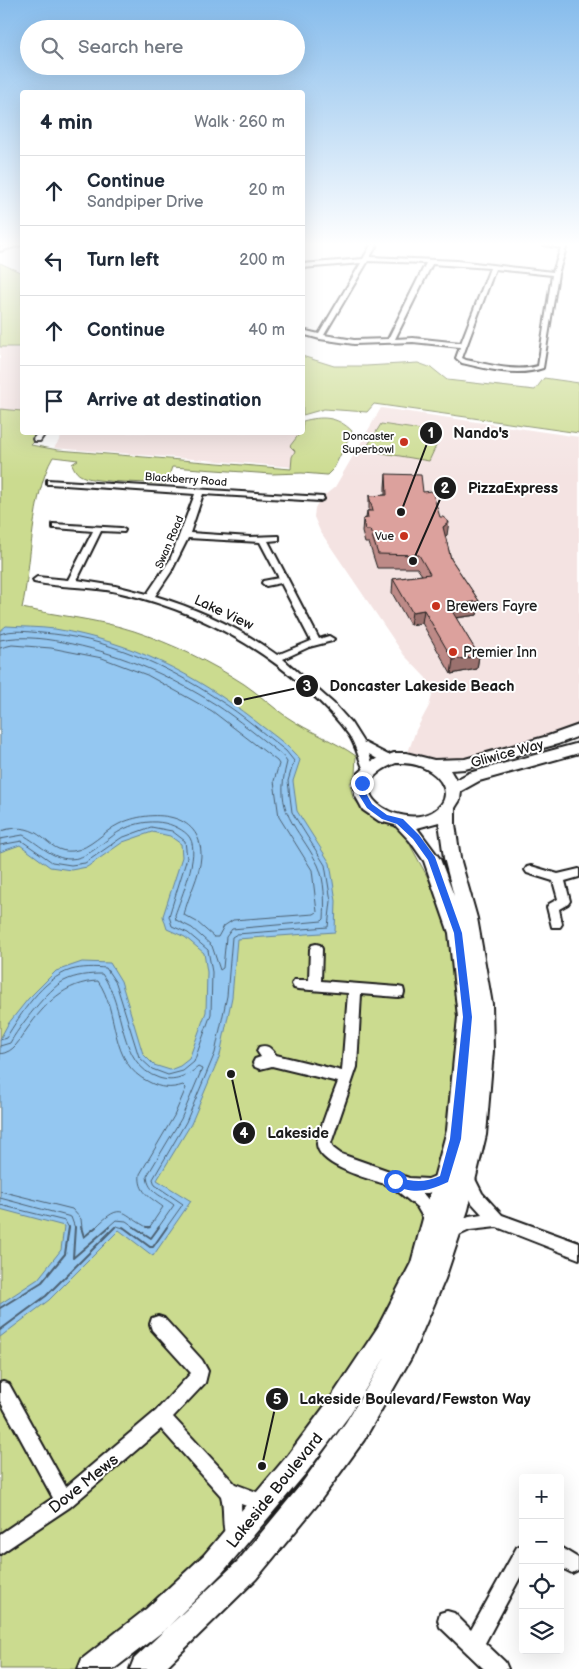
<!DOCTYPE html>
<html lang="en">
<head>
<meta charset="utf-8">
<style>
  :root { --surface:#fff; --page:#f2f2f3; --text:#1f2937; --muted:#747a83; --line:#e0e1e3 }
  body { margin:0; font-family:"Balsamiq Sans",sans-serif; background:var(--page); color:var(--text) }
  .controls { position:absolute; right:15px; bottom:15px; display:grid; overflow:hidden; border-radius:5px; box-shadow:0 5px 20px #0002 }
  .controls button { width:45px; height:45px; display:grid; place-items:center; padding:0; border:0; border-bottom:1px solid var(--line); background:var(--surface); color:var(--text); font:25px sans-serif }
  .stop { position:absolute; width:15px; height:15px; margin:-11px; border:4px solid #2563eb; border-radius:50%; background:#fff }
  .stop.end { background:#2563eb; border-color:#fff; box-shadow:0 1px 5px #0008 }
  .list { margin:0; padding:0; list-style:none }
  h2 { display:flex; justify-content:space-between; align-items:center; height:65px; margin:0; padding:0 20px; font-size:21px }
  h2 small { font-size:16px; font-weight:400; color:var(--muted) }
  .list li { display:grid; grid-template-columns:32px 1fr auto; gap:15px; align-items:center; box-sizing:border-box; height:70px; padding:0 20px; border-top:1px solid var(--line) }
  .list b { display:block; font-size:19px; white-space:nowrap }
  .list p { margin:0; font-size:16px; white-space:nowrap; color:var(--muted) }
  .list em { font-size:16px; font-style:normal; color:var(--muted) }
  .icon { flex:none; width:28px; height:28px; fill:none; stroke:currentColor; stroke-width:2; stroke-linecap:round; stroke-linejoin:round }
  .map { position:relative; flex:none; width:579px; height:1669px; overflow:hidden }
  .search { position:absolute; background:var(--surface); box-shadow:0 5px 20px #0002; left:20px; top:20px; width:285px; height:55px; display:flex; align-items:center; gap:12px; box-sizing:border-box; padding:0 18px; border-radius:28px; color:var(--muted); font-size:19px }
  .panel { position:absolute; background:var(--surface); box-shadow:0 5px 20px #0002; left:20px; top:90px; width:285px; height:345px; border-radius:5px }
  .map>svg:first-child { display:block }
</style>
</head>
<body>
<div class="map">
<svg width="579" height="1669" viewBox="0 0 579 1669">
  <rect width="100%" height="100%" fill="#fff"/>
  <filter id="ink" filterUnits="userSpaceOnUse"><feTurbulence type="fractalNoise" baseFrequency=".02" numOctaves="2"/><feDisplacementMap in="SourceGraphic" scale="10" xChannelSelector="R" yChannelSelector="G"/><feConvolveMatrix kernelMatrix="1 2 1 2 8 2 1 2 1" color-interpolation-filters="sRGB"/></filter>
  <g filter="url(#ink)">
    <g fill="#f4e3e2">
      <polygon points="0,347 22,348 22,411 0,409"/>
      <polygon points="381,408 579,437 579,730 553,740 434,765 406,758 416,730 429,706 432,696 430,685 426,678 404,655 320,531 314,517 315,508 320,499 335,487"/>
      <polygon points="303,421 306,421 292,467 54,448 64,433 302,432"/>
    </g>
    <g fill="#cbdb8f" stroke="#747c56">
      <polygon points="0,263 22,273 22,344 19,347 0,347"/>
      <polygon points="302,356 334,366 366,366 418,363 432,368 447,380 535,390 544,378 579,383 579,433 374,404 367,412 324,409 303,415"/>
      <path d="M0,409L22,411V432L42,433L31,445L58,450L291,469L292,457L295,451L290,446L300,433L302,432L303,421C322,416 337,416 352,431L334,468L327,475L302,473L272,474L172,467L166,484C148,482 95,483 82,476C77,474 74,469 72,464L78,460L53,457C31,495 32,563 22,608C59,616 97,619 134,631C173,644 210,662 244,684C259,694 272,707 287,717C309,732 335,741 356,756L355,774L350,784L353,798L366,812L402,830L458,933L467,1017L457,1130L421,1266L297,1464L92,1669H0Z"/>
      <polygon points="381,424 442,433 429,461 365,450"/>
    </g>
    <path fill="#94c7f1" stroke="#64839c" d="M6,626C22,627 39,627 55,629C132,642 193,673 254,720C270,733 287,743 300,760L293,781L297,811L330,863L336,901L335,932L237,939L232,997L220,1055L191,1124L157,1180L191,1201L153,1256L119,1230L49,1300L0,1337V1304L38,1279L61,1250L64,1226L0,1209V1039L8,1024L28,999L56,971L82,962L110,963L121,981L143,1054L154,1065L170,1070L180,1066L189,1059L206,1012L207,972L204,953L185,937L167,929L163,916L182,857L181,844L170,836L152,832L123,842L87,867L71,870L50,867L20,845L0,852V631Z"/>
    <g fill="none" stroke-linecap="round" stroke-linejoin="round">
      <g stroke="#4c6071" stroke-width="1">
        <path d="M0,634C13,629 28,632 42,633C105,637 166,665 219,700C243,715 264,734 286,751L294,761L288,781L292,812L325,865L331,901L328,927L237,934L232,937L227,996L215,1053L186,1122L153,1179L155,1185L183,1204L166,1228"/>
        <path d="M0,640C23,635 49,639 72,644C124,655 170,676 215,704C238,719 260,738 282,755L287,762C273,814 297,824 318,865C325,880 325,903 324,919L322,921L232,929L226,937L223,968L220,970L212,946L192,928L176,920L175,915C181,897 200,855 190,838C188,834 182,830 178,828C156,816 128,823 110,838C98,846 86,859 70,859C52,859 38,843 23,835L0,839"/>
        <path d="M0,648L12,645L51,648L102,658L147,675L212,711L277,761L279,764L274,781L279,817L312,870L317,912L314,914L233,920L224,926L218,937H214L197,922L184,915C188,895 200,877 201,856C202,811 150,809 119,824C104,831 90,849 73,851C43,854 45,818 0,831"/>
        <path d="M0,845L22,841L52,862L71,865L85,863L121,838L151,827L172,831L185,841L187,858L169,916L172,926L188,933L208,950L212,972L211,1014L194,1062L183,1071L168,1075L152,1069L139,1057L116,983L106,968C94,967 82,967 71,970C42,979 21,1014 6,1038L0,1040"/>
        <path d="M0,1046L10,1043C18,1028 49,988 64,981C76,975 89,974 102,974C126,1006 117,1064 159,1078C175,1083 186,1077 198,1067L202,1069L181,1119L147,1176C148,1193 163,1196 174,1205L158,1228"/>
        <path d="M0,1054C15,1052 19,1040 27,1029C45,1004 65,982 98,981C120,1012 108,1063 149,1082C160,1088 171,1089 183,1085L186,1088L174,1116L140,1174C138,1192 150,1197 163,1207L149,1228"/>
        <polyline points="0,1191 72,1209 81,1219 82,1228"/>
        <polyline points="0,1198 71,1217 75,1228"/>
        <polyline points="0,1205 65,1221 69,1228"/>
        <path d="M95,1228C124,1198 122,1216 149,1228"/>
        <polyline points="107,1228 116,1220 126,1221 136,1228"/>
        <polyline points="114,1228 116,1226 124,1228"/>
      </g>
      <g stroke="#4c6071" stroke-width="2">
        <polyline points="75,1227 73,1258 109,1227"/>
        <polyline points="81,1227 84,1237 96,1227"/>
        <polyline points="123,1227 150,1247 153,1247 167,1227"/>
        <polyline points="134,1227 151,1238 159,1227"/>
        <polyline points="146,1227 150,1227"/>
        <polyline points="0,1308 42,1282 65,1254 69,1227"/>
        <polyline points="0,1330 46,1296 115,1227"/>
      </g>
      <defs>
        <g id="street">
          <polygon points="9,245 21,245 0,251 0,247"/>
          <path d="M371,245H377L370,257L457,261L553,272L561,248L544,245H567L558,274L543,368C518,377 487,369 462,363L456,358L460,347L413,342L354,344L320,339L302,334V330L319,334L361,263L302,268V264L363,259ZM368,261L426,263L388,339L354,340L324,335ZM432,264L490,268L461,343L413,338L395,339ZM495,269L552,275L538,366C516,373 488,364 466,360L462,358Z"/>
          <polygon points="39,432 46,432 40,441 34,441 33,439"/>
          <path d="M47,480L323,497L324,499L320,501L203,494L190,533L250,537L279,536V540L268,541L319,639L329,636L334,639L332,641L309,647L283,659L334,704L351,723L363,742L392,757L393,760L392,763H384L369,754L375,771L370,775L366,774C359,761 357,747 349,735C337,718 321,702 305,688C251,639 188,608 117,592C90,586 61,588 34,582L33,580L37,577L68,580L93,531L56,528H53V524L121,528L125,530L124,532L101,531L77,580L115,586L147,594L170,560L195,494L50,484H47ZM188,538L260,542L279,578L263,581L262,583L266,586L281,583L311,641L277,655C240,628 198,609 155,596L171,572Z"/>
          <polygon points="531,866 558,874 579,869 579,877 565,881 570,901 568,904 559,909 562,924 560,927 552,927 547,907 549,904 558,899 553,881 527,873 525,870 527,867"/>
          <path d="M316,944L320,945L322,949L321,981L398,987L403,988L404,992L403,996L398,997L361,994L357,1067L331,1143L333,1148L341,1154L409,1178L428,1179L445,1172L450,1174L452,1179L450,1184L428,1193H422C430,1200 436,1211 441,1221L438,1226L433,1228L428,1226L417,1207L396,1190L394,1187C375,1180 319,1168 317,1144C317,1136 334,1092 338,1082L272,1066L260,1069L255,1067L253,1063L255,1059L261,1057L257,1051L259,1047C268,1044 271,1049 276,1055L342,1071L348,993L298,989L294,988L292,984L294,980H309L310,949L312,945Z"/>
          <polygon points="467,1171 472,1173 482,1193 502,1215 579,1243 579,1259 497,1227 470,1230 450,1239 445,1237 442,1232 445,1227 469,1216 482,1214 472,1203 460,1178 462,1173"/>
          <path d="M158,1316L164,1318L202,1360L208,1371L205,1383L173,1417L235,1484L270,1497L273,1503L270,1509L264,1512L241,1504L242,1533L239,1539L233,1542L227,1539C221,1526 225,1510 221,1496L161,1429L70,1507L0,1554V1534L53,1498L0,1401V1383L3,1382L9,1384L66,1487L156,1411L191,1373L152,1330L150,1324L152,1318Z"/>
          <polygon points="523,1544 523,1572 485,1643 505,1662 508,1669 484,1669 440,1627 438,1620 440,1613 447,1611 454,1613 471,1630 517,1547"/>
          <polygon points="560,1547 578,1558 578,1570 572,1573 560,1567"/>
        </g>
        <path id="secondary" d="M579,725V736L558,744L465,769L450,770L456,780L469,773L579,743V753L479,781L461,791L460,800L455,808V824L460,858L477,918L492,1004L493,1051L486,1135L468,1210L445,1279L411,1358L364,1440L317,1505L256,1579L164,1669H130L134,1659L238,1561L299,1487L346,1422L386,1356L348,1417L306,1473L222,1573L166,1629L114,1669H78L82,1659L146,1609L204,1555L288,1455L330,1399L378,1327L411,1263L447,1130L458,1017L449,933L424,861L410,841L395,825L379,821L363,810L361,806L355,795L354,783L359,773L372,761L394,753H406L434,760L465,759L548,736ZM396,763C404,763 414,763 422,767C443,776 456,798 432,812C399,830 332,789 396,763ZM439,822L444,858L454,896L440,859L417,828Z"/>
      </defs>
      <use href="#street" stroke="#1c1c1c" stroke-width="4"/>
      <use href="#secondary" stroke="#1c1c1c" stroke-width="4"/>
      <use href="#street" fill="#fff" fill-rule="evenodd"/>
      <use href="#secondary" fill="#fff" fill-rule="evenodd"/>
    </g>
    <polygon fill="#bd8a87" stroke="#1c1c1c" points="386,474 423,492 440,517 447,535 445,536 451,559 479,601 477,615 456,618 479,656 477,669 451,674 422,623 410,625 392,593 393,579 422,575 417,568 377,568 369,543 365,543 362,532 363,519 366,518 367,511 369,511 369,496 385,495 385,487"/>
    <g fill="#9a716e" stroke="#1c1c1c">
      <polygon points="449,522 447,535 441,540 443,527"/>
      <polygon points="479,601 477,615 447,619 449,606"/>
      <polygon points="424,610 422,623 410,625 412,612"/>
      <polygon points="479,656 477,669 451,674 453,660"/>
    </g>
    <polygon fill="#dca19d" stroke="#1c1c1c" points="386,474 421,475 423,492 432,491 440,517 443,517 449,522 443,527 451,559 479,601 449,606 479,656 453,660 424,610 412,612 393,579 430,574 419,555 378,554 370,530 365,530 363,519 368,518 367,511 373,511 369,496 387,495"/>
  </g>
  <linearGradient id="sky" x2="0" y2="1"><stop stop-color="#86bcec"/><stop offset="0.51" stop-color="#fff"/><stop offset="1" stop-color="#fff" stop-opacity="0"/></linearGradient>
  <rect width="579" height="479" fill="url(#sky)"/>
  <path fill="#2563eb" d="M362,780L366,783L367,795L372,804L387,815L403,819L419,835L435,857L462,933L472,1017L461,1139L448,1182C426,1192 415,1194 391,1185L390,1181L391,1178C397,1176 402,1178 408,1180C420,1182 429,1181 440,1176L450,1139L463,1017L454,933L428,860L413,839L397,824L382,819L367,808L359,795L358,783Z"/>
  <g fill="#c8321e" stroke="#fff" stroke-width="2">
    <circle cx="404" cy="442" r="5"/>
    <circle cx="404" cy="536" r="5"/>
    <circle cx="436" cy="606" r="5"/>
    <circle cx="453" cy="652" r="5"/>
  </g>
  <g text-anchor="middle" stroke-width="4" stroke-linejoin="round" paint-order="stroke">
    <g font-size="11" fill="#1c1c1c" stroke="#fff" text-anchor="end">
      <text x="394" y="440">Doncaster<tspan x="394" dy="13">Superbowl</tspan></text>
      <text x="394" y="540">Vue</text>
    </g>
    <g font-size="11" fill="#1c1c1c" stroke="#fff">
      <text transform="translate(186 479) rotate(4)" y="4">Blackberry Road</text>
      <text transform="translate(169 542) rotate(-67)" y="4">Swan Road</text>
    </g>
    <g font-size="14" fill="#1c1c1c" stroke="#fff" text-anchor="start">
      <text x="446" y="611">Brewers Fayre</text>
      <text x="463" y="657">Premier Inn</text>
    </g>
    <g font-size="14" fill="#1c1c1c" stroke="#fff">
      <text transform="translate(224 612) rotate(25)" y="5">Lake View</text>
      <text transform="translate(507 753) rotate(-15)" y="5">Gliwice Way</text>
    </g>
    <g font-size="16" fill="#1c1c1c" stroke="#fff">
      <text transform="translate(83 1483) rotate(-39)" y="6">Dove Mews</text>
      <text transform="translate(274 1490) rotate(-51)" y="6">Lakeside Boulevard</text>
    </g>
  </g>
  <path fill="none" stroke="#1c1c1c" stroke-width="2" d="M401 512L431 433M413 561L445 488M238 701L307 686M231 1074L244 1133M262 1466L277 1399"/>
  <g fill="#1c1c1c" stroke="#fff" stroke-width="2">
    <circle cx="401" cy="512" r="5"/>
    <circle cx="413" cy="561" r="5"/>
    <circle cx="238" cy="701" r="5"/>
    <circle cx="231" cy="1074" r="5"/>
    <circle cx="262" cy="1466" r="5"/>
    <circle cx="431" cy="433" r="12"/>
    <circle cx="445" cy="488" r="12"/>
    <circle cx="307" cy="686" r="12"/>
    <circle cx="244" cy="1133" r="12"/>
    <circle cx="277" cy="1399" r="12"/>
  </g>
  <g font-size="15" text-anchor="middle" font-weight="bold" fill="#fff">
    <text x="431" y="438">1</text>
    <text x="445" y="493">2</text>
    <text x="307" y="691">3</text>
    <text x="244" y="1138">4</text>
    <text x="277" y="1404">5</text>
  </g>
  <g font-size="15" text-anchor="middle" font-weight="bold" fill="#1c1c1c" stroke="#fff" stroke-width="4" stroke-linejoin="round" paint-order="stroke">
    <text x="481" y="438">Nando's</text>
    <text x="513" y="493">PizzaExpress</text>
    <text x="422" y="691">Doncaster Lakeside Beach</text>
    <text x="298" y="1138">Lakeside</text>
    <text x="415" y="1404">Lakeside Boulevard/Fewston Way</text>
  </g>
</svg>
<div class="controls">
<button>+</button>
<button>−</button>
<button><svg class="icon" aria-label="locate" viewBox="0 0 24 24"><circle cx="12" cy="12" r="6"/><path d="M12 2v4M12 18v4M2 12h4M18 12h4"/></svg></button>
<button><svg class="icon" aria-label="layers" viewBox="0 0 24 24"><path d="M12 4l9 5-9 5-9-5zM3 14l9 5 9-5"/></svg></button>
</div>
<div class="stop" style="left:395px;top:1181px"></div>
<div class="stop end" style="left:362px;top:783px"></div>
<div class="search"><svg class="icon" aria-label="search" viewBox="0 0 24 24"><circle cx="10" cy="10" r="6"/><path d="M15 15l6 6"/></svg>Search here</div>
<section class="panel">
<h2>4 min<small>Walk · 260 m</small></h2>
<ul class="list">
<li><svg class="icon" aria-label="ahead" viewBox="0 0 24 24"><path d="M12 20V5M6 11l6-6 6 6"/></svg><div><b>Continue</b><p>Sandpiper Drive</p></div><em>20 m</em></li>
<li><svg class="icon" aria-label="left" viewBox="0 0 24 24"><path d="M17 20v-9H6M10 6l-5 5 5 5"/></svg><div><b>Turn left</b></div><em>200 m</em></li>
<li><svg class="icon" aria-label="ahead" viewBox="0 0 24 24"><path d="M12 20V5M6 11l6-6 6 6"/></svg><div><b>Continue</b></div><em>40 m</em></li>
<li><svg class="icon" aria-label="arrive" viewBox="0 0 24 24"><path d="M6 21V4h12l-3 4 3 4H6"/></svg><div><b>Arrive at destination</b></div></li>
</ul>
</section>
</div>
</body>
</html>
